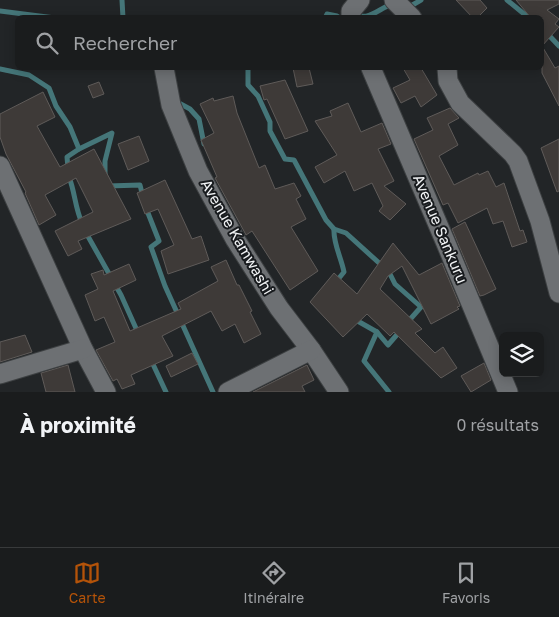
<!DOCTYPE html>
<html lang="fr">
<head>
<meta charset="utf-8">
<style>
  :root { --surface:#1a1c1d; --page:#27292a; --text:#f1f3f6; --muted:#9fa1a4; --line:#383a3b; --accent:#b45309 }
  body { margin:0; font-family:"Golos Text",sans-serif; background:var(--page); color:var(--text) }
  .controls { position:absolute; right:15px; bottom:15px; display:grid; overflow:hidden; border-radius:8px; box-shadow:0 2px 12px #0003 }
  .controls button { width:45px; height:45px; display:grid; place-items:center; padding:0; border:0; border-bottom:1px solid var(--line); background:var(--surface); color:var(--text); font:25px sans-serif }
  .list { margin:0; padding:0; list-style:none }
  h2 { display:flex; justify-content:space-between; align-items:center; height:65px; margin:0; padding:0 20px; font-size:21px }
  h2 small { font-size:16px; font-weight:400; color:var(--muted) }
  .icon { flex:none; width:28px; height:28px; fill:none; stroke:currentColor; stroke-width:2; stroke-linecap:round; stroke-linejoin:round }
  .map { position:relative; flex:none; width:559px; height:392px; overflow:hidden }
  .search { position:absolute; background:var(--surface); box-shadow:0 2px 12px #0003; left:15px; right:15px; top:15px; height:55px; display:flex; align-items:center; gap:12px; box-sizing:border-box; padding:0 18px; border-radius:8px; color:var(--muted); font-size:19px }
  .sheet { height:155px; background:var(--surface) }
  nav { display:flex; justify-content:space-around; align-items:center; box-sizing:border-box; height:70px; border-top:1px solid var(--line); background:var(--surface); font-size:14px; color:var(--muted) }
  nav a { display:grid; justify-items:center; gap:2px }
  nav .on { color:var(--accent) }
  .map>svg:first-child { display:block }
</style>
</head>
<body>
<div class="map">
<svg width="559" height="392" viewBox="0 0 559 392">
  <rect width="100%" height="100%" fill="#222527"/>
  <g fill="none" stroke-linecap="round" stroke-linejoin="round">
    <g stroke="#457679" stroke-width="5">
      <polyline points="122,0 123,18"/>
      <polyline points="507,0 529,18"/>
      <polyline points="408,7 409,7 421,0"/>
      <polyline points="0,11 55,18"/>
      <path d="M355,16C360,15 362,17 367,16C376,14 384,6 393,4"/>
      <polyline points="325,18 327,14 337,16 340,18"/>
      <polyline points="542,28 559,46"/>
      <polyline points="248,68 248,85 258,96 270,122 270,131 285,159 294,160 326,220 334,229 346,233 389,272 395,284 421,307 406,324"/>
      <polyline points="0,69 29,75 49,88 56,106 70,127 79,149"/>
      <polyline points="177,102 190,109 199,119 204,144"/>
      <polyline points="68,168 67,157 79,149 112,133 105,161 105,177"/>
      <path d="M69,177C75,192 75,208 82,223"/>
      <polyline points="108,186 140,185 143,197"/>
      <polyline points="146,208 159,241 151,247 165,286 213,392"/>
      <path d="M334,229C333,243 341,257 344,272L335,283"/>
      <polyline points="85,231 121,295 139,335"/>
      <polyline points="354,319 377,332 364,361 389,392"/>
      <polyline points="377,332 388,345 401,330"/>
      <polyline points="151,360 166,392"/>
    </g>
  </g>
  <g fill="#3e3a38" stroke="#5f5b59">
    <polygon points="456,0 480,0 487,8 477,18 473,18"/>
    <polygon points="516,0 559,0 559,4 547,10 559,19 555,24 559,27 542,46 555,68 559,66 559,106 542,73 542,18 531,18"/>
    <polygon points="293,68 309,68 313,84 297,87"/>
    <polygon points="403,68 421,68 437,95 421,107 415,96 401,103 393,88 410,80"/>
    <polygon points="285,80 308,131 285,139 267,99 264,100 260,86"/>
    <polygon points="99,82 104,94 93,98 88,86"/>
    <polygon points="43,92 55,117 37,126 60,167 94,149 131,219 78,241 82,249 68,256 55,231 93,212 76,178 45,195 56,215 39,225 25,193 26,192 6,154 0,137 0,114"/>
    <polygon points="233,96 237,113 259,168 265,165 275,189 294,183 301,196 296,199 306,219 291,227 318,271 290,290 252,231 246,235 245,233 215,178 217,177 201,140 214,133 200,104 213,98 214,101"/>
    <polygon points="348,103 361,132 382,123 391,144 378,149 394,181 384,186 406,204 390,220 379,211 383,206 372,183 354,191 345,171 324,183 315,167 337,155 315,121 332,116 330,111"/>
    <polygon points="450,108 459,118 448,124 458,145 439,156 454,185 478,173 479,175 488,171 496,187 504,183 520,231 523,230 527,242 512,247 503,221 493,224 487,208 458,223 448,203 443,205 414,139 433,130 427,118"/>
    <polygon points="139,136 149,161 128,170 118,144"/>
    <polygon points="559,139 559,191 557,192 541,148"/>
    <polygon points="165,180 192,239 201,236 209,260 168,274 161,251 174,245 158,209 145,214 137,193"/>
    <polygon points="465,222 496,289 484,295 480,296 452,229"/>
    <polygon points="393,243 419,275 442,263 460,306 457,307 459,309 431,324 402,266 388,276 380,289 422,329 415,333 435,353 443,347 457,368 441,378 394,332 390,336 367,314 343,337 310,302 334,273 357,294"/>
    <polygon points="226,260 237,285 239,285 252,311 250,312 261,334 244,343 235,324 222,331 211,311 162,336 173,356 131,375 135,384 122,389 117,379 113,381 96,350 115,342 104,317 95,321 85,295 98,289 91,274 103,270 104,275 129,264 136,280 113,291 130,331 181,309 178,303 218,281 211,267"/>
    <polygon points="25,335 32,352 0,362 0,342"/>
    <polygon points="192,353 198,364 171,377 166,366"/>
    <polygon points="484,363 491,380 471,392 461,376"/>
    <polygon points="68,365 75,392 46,392 41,373"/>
    <polygon points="307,365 314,380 302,386 305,392 253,392"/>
  </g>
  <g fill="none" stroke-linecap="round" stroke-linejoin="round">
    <defs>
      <g id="street">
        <polyline points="394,0 412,18"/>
        <polyline points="351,18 351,11 360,0"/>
        <polyline points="164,68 171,105 198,171 235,239 279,308 311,350 339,392"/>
        <polyline points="371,68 445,241 508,392"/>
        <polyline points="447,68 448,81 460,103 513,154 518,161 540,221 559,293"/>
        <polyline points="0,166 83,349 106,392"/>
        <polyline points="0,374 83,349"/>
        <polyline points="228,392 311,350"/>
      </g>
    </defs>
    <use href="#street" stroke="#3d4042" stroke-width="21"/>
    <use href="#street" stroke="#6d7073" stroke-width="19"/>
  </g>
  <g text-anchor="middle" stroke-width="4" stroke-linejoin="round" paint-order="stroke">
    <g font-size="15" fill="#f0f2f4" stroke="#181b1e">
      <text transform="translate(440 229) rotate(67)" y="5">Avenue Sankuru</text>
      <text transform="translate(237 237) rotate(60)" y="5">Avenue Kamwashi</text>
    </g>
  </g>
</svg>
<div class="controls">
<button><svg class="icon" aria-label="layers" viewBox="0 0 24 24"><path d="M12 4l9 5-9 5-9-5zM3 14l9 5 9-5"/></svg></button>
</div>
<div class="search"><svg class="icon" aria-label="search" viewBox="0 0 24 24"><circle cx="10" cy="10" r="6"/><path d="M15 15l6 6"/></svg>Rechercher</div>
</div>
<section class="sheet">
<h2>À proximité<small>0 résultats</small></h2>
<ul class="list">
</ul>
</section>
<nav>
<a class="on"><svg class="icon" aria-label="map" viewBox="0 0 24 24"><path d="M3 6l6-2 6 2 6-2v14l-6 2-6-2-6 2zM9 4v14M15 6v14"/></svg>Carte</a>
<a><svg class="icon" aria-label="directions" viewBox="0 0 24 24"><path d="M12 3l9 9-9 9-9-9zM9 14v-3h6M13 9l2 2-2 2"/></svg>Itinéraire</a>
<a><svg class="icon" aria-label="saved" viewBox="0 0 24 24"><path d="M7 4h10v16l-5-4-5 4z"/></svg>Favoris</a>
</nav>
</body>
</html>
